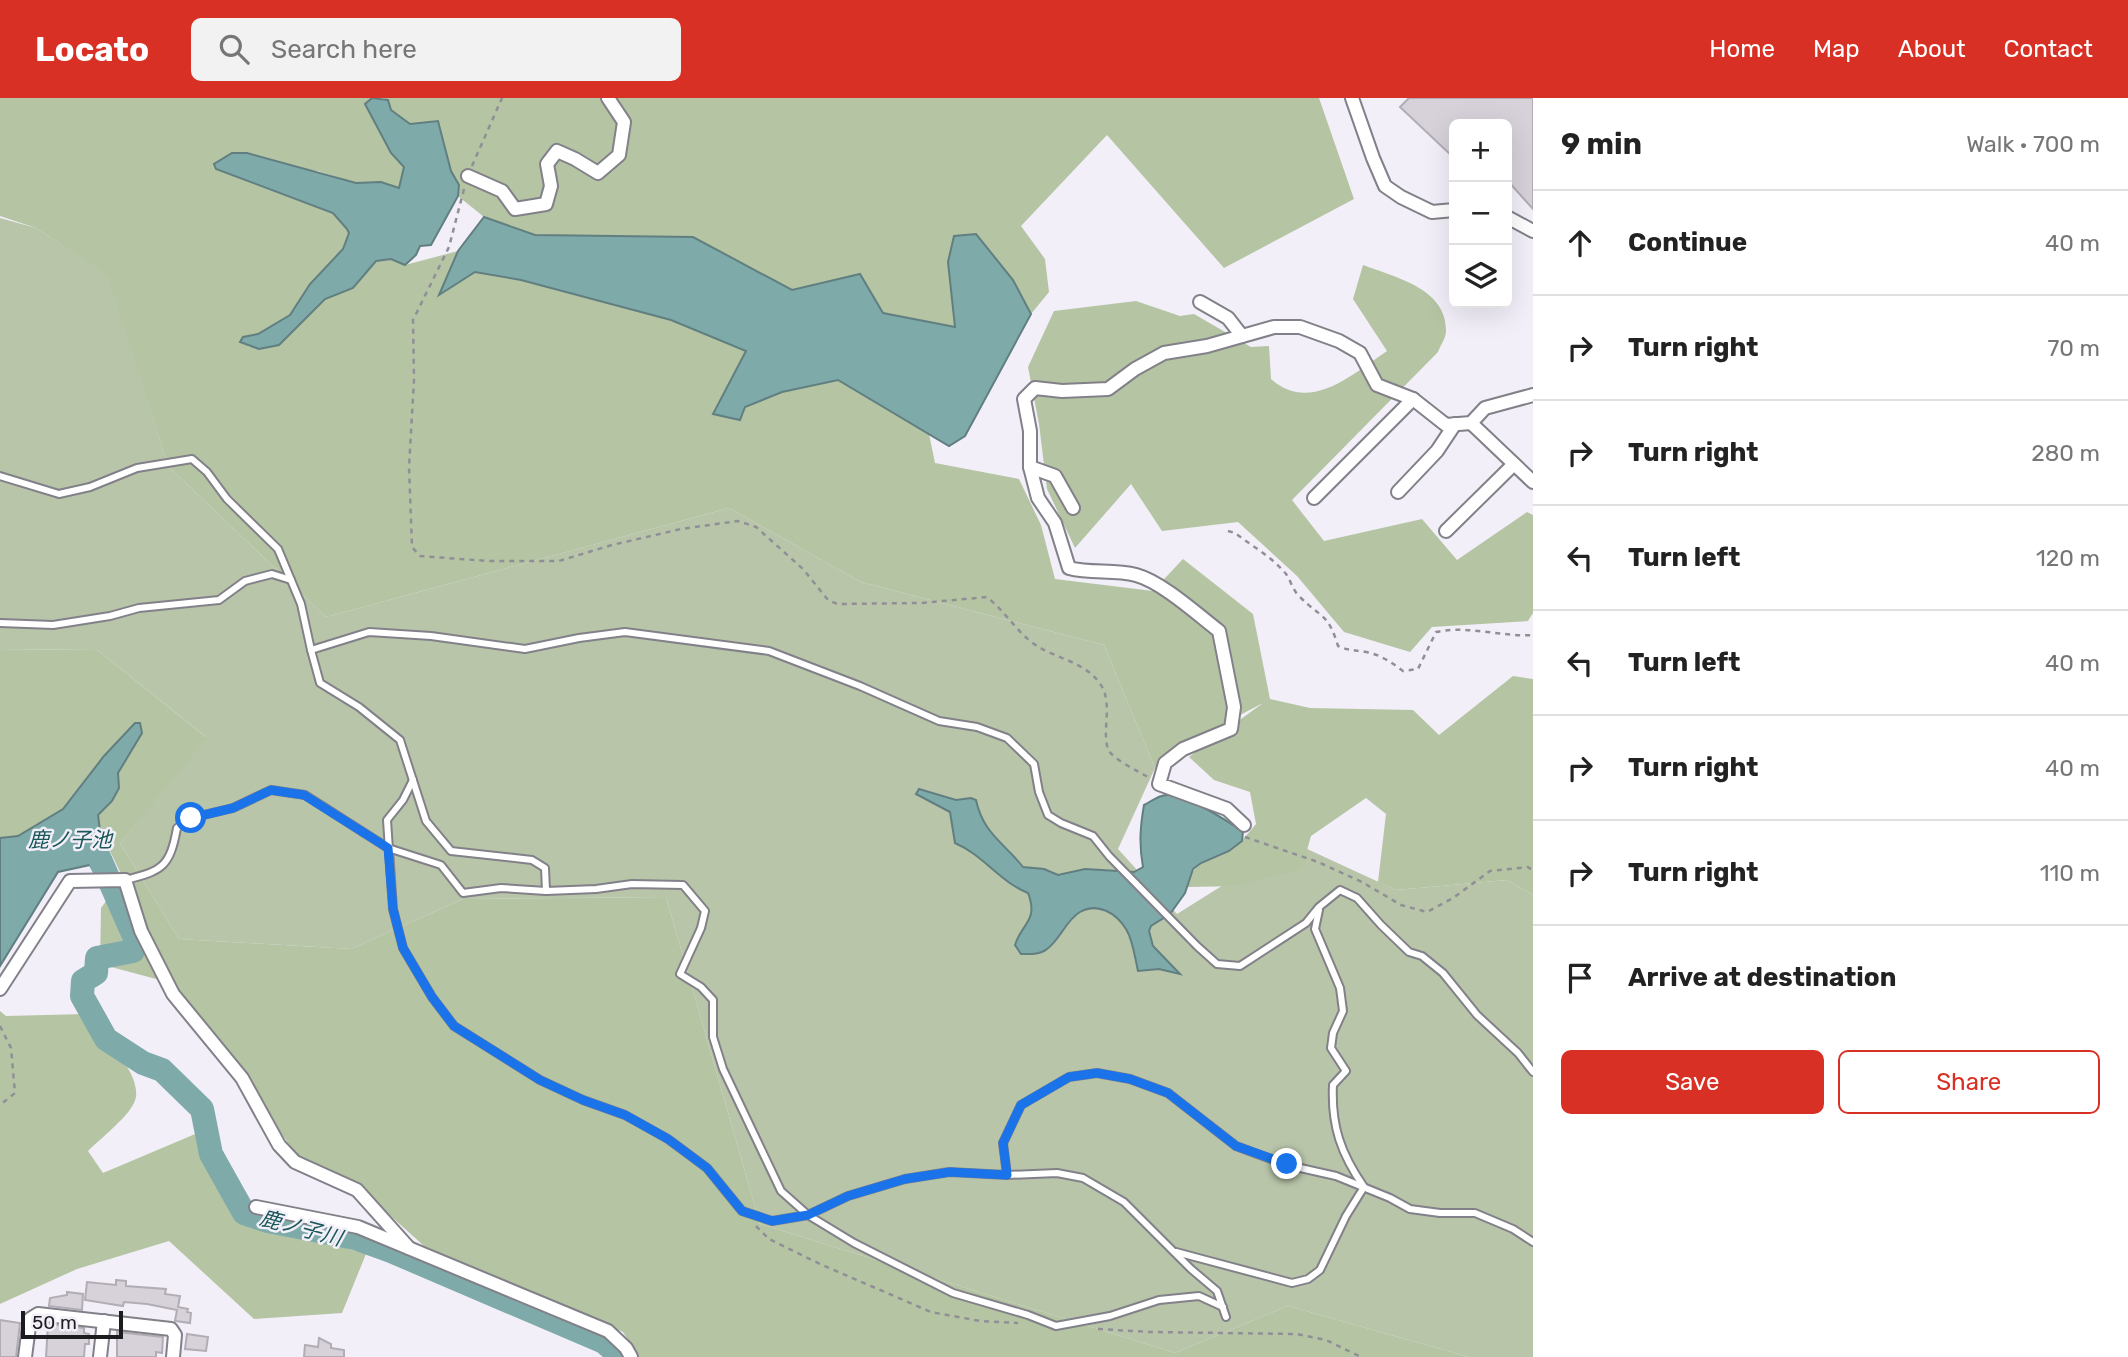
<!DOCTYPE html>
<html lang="en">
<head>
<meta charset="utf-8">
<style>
  :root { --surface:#fff; --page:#f2f2f2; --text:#222; --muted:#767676; --line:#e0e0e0; --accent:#d93025 }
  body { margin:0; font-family:Rubik,"Noto Sans JP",sans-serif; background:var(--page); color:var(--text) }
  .controls { position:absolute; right:21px; top:21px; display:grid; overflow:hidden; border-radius:10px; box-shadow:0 7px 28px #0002 }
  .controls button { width:63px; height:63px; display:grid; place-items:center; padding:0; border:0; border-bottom:2px solid var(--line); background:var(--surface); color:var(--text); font:35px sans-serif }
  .scale { position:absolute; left:21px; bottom:18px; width:102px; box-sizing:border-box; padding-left:7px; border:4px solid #1c1b1e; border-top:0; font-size:19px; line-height:24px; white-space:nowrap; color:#1c1b1e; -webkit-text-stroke:5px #f2eff9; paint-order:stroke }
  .stop { position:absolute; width:21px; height:21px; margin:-16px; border:5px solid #1a73e8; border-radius:50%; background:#fff }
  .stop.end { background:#1a73e8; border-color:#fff; box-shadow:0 2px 7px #0008 }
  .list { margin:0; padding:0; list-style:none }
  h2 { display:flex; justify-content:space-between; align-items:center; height:91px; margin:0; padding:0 28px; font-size:30px }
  h2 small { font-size:23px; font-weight:400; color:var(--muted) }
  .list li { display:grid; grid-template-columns:46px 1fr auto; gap:21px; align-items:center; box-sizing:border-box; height:105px; padding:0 28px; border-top:2px solid var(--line) }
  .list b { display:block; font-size:26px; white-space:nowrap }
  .list em { font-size:23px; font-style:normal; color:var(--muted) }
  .actions { display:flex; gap:14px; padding:21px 28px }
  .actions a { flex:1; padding:16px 0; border:2px solid var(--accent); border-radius:10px; text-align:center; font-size:24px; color:var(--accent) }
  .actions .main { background:var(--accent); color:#fff }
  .icon { flex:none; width:38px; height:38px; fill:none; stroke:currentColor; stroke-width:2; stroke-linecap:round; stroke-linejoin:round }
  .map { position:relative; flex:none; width:1533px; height:1259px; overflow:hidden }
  header { display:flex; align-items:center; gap:42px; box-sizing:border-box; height:98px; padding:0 35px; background:var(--accent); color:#fff }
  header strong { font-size:33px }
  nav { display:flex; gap:38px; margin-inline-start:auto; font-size:24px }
  .search { width:490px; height:63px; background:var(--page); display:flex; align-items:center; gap:18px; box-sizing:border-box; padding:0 24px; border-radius:10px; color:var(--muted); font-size:26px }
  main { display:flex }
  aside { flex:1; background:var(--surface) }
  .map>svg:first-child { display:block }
</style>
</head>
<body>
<header>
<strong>Locato</strong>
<div class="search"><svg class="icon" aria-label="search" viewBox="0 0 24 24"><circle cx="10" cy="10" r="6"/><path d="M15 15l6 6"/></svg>Search here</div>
<nav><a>Home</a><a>Map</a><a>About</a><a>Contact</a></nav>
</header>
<main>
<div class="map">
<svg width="1533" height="1259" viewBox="0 0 1533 1259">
  <rect width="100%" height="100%" fill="#f2eff9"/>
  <polygon fill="#b8c5a9" points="0,120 36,130 109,178 168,368 326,519 729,410 861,484 1104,547 1155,670 1118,751 1177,816 1292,744 1396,792 1507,782 1533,797 1533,1259 1469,1259 1288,1208 1175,1255 760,1126 666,799 463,801 351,851 179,841 120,745 206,639 96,551 0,552"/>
  <g fill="#b5c4a3">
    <path d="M0,0H372L365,6L391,55L404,69L399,90L381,84L356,85L318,73L214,66L216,71L333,115L347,131L349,136L343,151L310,186L290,217L258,236L243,239L249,249L325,200L353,190L376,163L391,161L405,167L458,153L440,196L475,174L521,182L671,222L746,253L713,316L745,309L782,294L838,282L929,336L935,365L1019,381L1041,427L1055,481L1153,493L1183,461L1253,516L1270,601L1310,610L1413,612L1439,637L1513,578L1533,581V797L1507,782L1396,792L1378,784L1386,716L1366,700L1311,738L1302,770L1240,788L1187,789C1193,762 1206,765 1227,754C1239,747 1247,737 1256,726L1250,694L1214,682L1189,659L1263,605L1183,647L1155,670L1104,547L861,484L729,410L326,519L168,368L108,178L36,130L0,118Z"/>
    <polygon points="383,0 1319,0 1354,101 1224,170 1107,37 1021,128 1045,161 1049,194 1031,216 1013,182 948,164 955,229 882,215 860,176 792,192 693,139 535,137 484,119 458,98 459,87 451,73 445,53 391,12 388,2"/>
    <path d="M1363,167C1394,179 1447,190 1446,233C1446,240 1440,248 1438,254L1292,402L1324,443L1422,421L1457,462L1527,414L1533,417V515L1528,523L1432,529L1410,554L1344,534L1297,478L1238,424L1162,433L1131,386L1075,450L1047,391L1039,326L1028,269L1054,213L1136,203L1180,218L1194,216L1251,249L1269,248L1271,281C1310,316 1353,276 1387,253L1353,201Z"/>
    <polygon points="96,551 207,640 120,745 179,841 351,851 463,801 666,799 760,1126 1175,1255 1288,1208 1469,1259 639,1259 623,1234 424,1148 352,1083 300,1061 171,885 100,866 101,810 123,780 109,751 103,756 98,717 112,703 118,675 127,656 104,658 63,711 18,738 0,740 0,552"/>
    <path d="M0,913L6,918L85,916C100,935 147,979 134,1005C127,1020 101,1040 88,1053L103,1075L207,1031L253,1121L366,1156L342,1215L254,1221L169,1143L77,1171L0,1206Z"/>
  </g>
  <g fill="#7faaaa" stroke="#617f80" stroke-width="2">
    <polygon points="372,0 388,2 391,12 410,26 438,23 451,73 459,87 458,98 431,147 420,148 416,157 405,167 391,161 376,163 353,190 325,201 279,247 259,251 240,244 243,239 258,236 290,217 310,186 343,151 349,135 347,131 333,115 216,71 214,66 232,55 247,55 356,85 381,84 399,90 404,69 391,55 365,6"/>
    <polygon points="484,119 535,137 693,139 792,192 860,176 883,215 955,229 948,164 954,138 976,136 1013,182 1031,216 965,338 949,348 838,282 782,294 745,309 740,322 713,316 746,253 671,222 521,182 475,174 439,197 458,153"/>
    <polygon points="135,625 140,625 142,635 118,675 119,690 112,703 98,717 103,756 105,761 110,763 115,787 105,794 90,767 58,774 0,868 0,740 18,738 63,711 104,658"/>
    <path d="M919,691L956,702L971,700L976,702C983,735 1003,744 1023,769L1044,771L1058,777L1085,771L1134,774L1143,769C1139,747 1140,730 1144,707C1152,703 1160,696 1169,697C1193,700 1223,721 1243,733L1242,743L1229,753L1201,765L1193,771L1185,795L1170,816L1151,828L1149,833L1153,848L1180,876L1159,871L1138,873C1135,860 1133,842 1126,831C1116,815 1098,804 1080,814C1066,822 1060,842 1047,851C1040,857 1030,856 1021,856L1015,847C1021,826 1039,823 1028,795C1000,784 983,757 955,745L950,714L916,696Z"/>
  </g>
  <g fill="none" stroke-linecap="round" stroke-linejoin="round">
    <polyline stroke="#7faaaa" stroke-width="24" points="99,759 137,845 133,853 97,860 96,875 83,883 82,898 106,941 143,965 162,972 202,1011 211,1056 244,1115 268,1123 355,1140 391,1153 604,1244 621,1259"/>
  </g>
  <g fill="#d7d1da" stroke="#b2adb5" stroke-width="2">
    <polygon points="1409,0 1533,0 1533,111 1507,82 1507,26 1454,26 1454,60 1400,9"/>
    <polygon points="116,1182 126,1183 126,1188 166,1191 165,1196 180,1198 178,1209 188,1211 187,1214 191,1215 190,1225 175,1223 177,1212 147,1206 124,1204 123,1208 85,1202 87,1184 116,1187"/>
    <polygon points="67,1194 83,1196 82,1212 49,1208 50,1200 67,1197"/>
    <polygon points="0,1222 20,1225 16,1259 0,1259"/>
    <polygon points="48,1226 84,1230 84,1235 89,1236 89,1246 85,1246 84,1259 46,1259"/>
    <polygon points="117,1234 163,1239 162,1255 156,1254 156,1259 117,1259"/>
    <polygon points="187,1236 208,1239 206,1253 185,1251"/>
    <polygon points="319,1240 331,1246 331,1250 344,1252 344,1259 304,1259 305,1247 318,1249"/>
  </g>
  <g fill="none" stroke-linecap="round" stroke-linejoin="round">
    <defs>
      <g id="service">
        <polyline points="0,378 59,396 90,389 137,370 192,361 207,374 227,401 278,451 301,506 311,552 369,534 431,538 525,551 579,540 625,534 769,553 860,588 939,623 977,629 1007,640 1034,666 1039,694 1048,717 1061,725 1093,738 1109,758 1197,848 1217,866 1240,868 1306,825 1319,809 1340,792 1357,800 1381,827 1409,854 1422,858 1443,875 1477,917 1518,955 1533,974"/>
        <polyline points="0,525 53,527 110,518 139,510 219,502 245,483 272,476 291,482"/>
        <polyline points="311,552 320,585 359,609 400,642 426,723 451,753 532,762 545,770 546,793 596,791 632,786 683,787 705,813 701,830 680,876 701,889 713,902 713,939 723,971 781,1093 808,1117 854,1145 953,1195 1028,1217 1056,1228 1110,1218 1159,1202 1199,1198 1223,1209"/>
        <polyline points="413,682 403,702 387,722 393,811 403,850 432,899 454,928 540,982 583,1002 625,1017 668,1041 707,1070 742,1113 772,1123 808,1117 848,1098 905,1081 949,1074 1007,1077 1057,1075 1083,1080 1124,1104 1191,1171 1217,1193 1226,1219"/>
        <path d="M125,782C162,773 170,769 177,730L191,720L233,710L271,692L305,697L388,750L441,767L463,795L501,790L546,793"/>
        <polyline points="1007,1077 1003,1045 1021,1007 1069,979 1097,975 1130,981 1168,995 1236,1048 1287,1067 1336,1078 1390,1100 1410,1111 1440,1115 1475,1115 1513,1131 1533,1144"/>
        <path d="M1176,1154L1292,1185L1308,1181L1320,1172L1346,1118L1364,1089C1341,1056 1331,1028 1333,987L1346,973L1331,950L1333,935L1343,913L1340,890L1315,831L1319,812"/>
      </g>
      <g id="minor">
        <polyline points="1352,0 1373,60 1385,88 1401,99 1432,114 1454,112"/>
        <polyline points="468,78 502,93 515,111 546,106 551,88 547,66 557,53 575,61 598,75 619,57 624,24 608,0"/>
        <polyline points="1507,119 1533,133"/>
        <polyline points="1200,204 1228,220 1242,238"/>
        <polyline points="1471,325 1533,384"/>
        <polyline points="1030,369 1055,378 1073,410"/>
        <polyline points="1398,394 1437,353 1455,326"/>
        <polyline points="1314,400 1413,301"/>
        <polyline points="1446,433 1514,366"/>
        <path d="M1244,727L1227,711L1159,686L1165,665L1183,651L1231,631L1234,609L1219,533C1197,516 1162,484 1136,477C1114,471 1091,476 1069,470L1055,425L1038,400L1030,369V333L1024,301L1035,290L1062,293L1108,291L1135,271L1164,255L1207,248L1274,229H1300L1339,243L1360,255L1377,287L1413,301L1446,327L1471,325L1485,310L1533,297"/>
        <polyline points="0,891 70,783 125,782 141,833 173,896 242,980 279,1047 295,1064 357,1092 409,1150"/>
        <polyline points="256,1109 358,1129 608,1233 626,1250 631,1259"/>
        <polyline points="25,1259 30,1221 38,1216 171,1231 175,1237 173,1259"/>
        <polyline points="100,1259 104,1223"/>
      </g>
    </defs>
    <use href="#service" stroke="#828089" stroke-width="10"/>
    <use href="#minor" stroke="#828089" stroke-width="16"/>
    <g stroke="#918f96" stroke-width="2.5" stroke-dasharray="5 5" stroke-linecap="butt">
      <polyline points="472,68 502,0"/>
      <path d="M464,91L449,149L413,222L414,282L409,369L412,449L420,458L488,463H559L612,447L681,431L738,423L756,429L803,471L828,502L837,506L921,505L987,499C1006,514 1017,535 1037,548C1056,560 1083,564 1098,583C1115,603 1101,631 1108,651C1112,661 1138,673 1148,679"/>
      <path d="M1228,433L1235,435C1252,448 1272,459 1286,476C1291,483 1293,493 1300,499C1322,521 1328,515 1338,548C1349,553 1356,552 1366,554C1381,557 1391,564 1403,573L1418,571L1436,534C1468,527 1501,539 1533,537"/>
      <polyline points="1245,739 1318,764 1362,784 1401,807 1427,814 1453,800 1490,773 1528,769 1533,773"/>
      <polyline points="0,928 11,950 15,995 0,1007"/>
      <polyline points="756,1128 769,1141 820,1166 931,1214 980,1223 1018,1225"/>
      <polyline points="1098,1231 1150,1234 1297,1236 1326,1242 1361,1259"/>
    </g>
    <use href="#service" stroke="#fff" stroke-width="6"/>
    <use href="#minor" stroke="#fff" stroke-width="12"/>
  </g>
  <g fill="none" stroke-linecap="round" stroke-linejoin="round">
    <polyline stroke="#1a73e8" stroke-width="9" points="191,720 233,710 271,692 304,697 388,750 393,811 403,850 432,899 454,928 540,982 583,1002 625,1017 668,1041 707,1070 742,1113 772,1123 808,1117 848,1098 905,1081 950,1074 1007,1077 1003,1045 1021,1007 1069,979 1097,975 1130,981 1168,995 1236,1048 1287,1066"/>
  </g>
  <g text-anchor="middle" stroke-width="5" stroke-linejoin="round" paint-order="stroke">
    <g font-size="21" font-style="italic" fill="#195758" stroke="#f2eff9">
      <text x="70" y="749">鹿ノ子池</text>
      <text transform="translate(301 1130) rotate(15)" y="7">鹿ノ子川</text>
    </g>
  </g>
</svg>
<div class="controls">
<button>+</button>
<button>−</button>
<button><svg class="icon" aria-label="layers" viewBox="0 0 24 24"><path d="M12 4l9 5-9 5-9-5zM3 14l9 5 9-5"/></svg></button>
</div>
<div class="scale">50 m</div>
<div class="stop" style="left:191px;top:720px"></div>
<div class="stop end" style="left:1287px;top:1066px"></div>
</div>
<aside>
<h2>9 min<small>Walk · 700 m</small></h2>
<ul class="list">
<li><svg class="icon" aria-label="ahead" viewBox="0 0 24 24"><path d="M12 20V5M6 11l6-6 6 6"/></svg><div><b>Continue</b></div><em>40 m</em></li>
<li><svg class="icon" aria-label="right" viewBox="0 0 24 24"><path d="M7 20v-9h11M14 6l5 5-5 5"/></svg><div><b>Turn right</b></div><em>70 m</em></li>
<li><svg class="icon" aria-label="right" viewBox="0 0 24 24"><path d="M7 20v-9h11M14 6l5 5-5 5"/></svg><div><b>Turn right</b></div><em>280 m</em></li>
<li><svg class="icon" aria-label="left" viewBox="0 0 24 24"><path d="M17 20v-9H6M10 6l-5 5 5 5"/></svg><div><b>Turn left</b></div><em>120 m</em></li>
<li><svg class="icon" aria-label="left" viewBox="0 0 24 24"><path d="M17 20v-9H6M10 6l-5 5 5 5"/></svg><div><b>Turn left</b></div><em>40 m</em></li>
<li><svg class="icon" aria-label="right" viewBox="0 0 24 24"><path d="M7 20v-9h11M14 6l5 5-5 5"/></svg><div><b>Turn right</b></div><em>40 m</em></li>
<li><svg class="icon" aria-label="right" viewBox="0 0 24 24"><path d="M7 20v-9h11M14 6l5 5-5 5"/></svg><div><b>Turn right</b></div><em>110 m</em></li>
<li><svg class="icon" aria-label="arrive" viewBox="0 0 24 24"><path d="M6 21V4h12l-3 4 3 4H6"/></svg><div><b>Arrive at destination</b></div></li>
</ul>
<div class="actions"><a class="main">Save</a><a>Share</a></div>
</aside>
</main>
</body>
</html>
